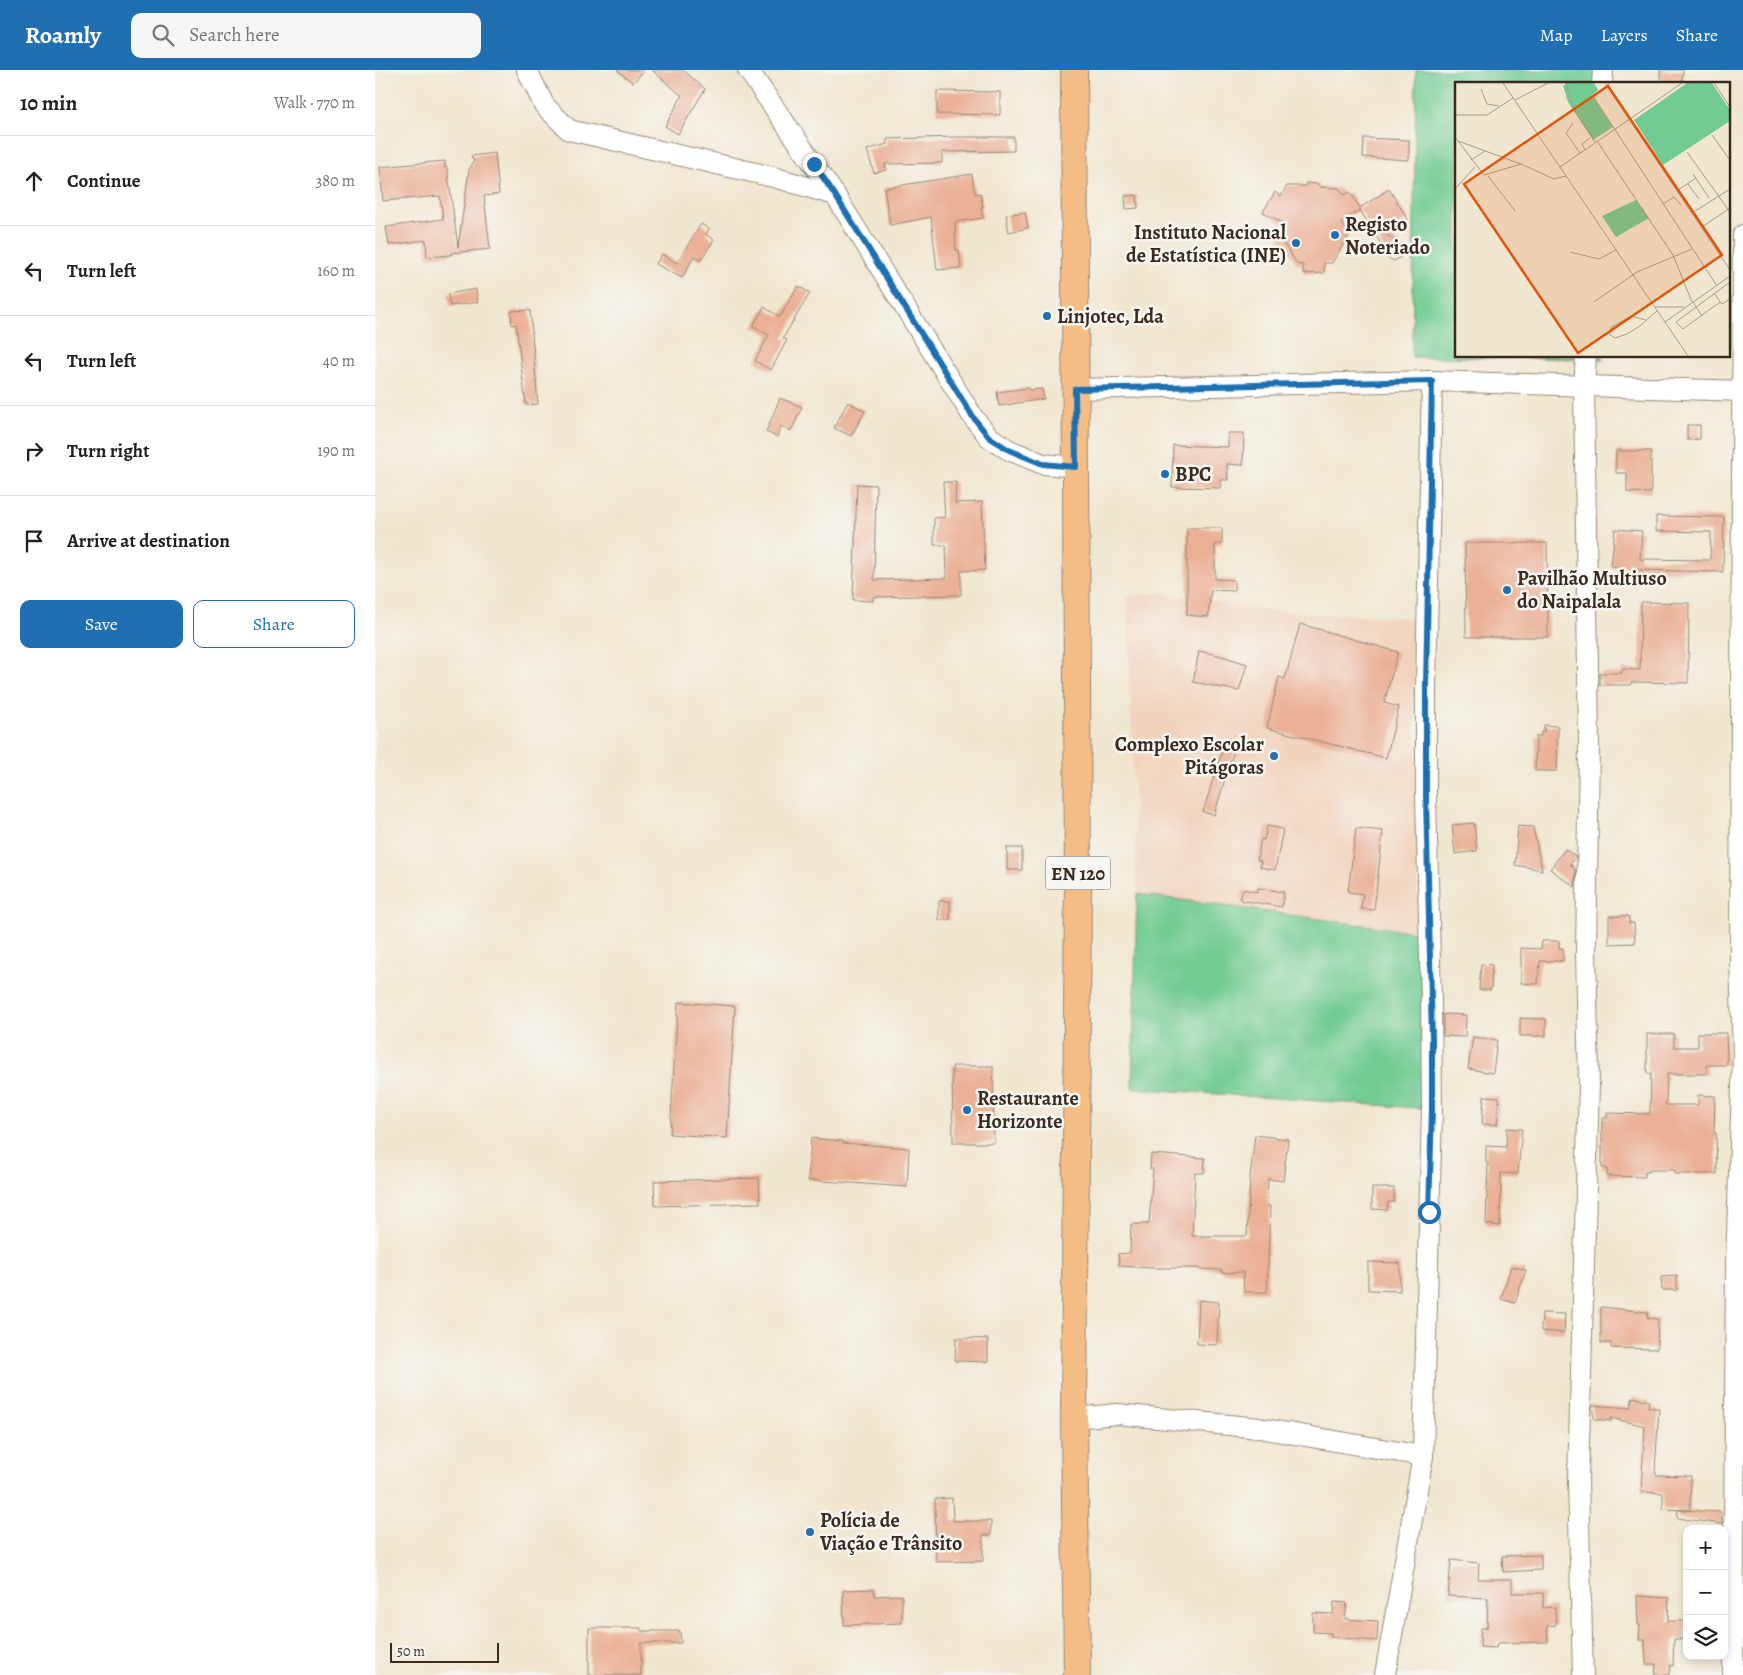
<!DOCTYPE html>
<html lang="en">
<head>
<meta charset="utf-8">
<style>
  :root { --surface:#fff; --page:#f6f6f6; --text:#202124; --muted:#757577; --line:#e0e0e0; --accent:#1f6fb2 }
  body { margin:0; font-family:Alegreya,serif; background:var(--page); color:var(--text) }
  .controls { position:absolute; right:15px; bottom:15px; display:grid; overflow:hidden; border-radius:10px; box-shadow:0 2px 8px #0003 }
  .controls button { width:45px; height:45px; display:grid; place-items:center; padding:0; border:0; border-bottom:1px solid var(--line); background:var(--surface); color:var(--text); font:25px sans-serif }
  .scale { position:absolute; left:15px; bottom:12px; width:109px; box-sizing:border-box; padding-left:5px; border:2px solid #3b2a1e; border-top:0; font-size:14px; line-height:18px; white-space:nowrap; color:#3b2a1e; -webkit-text-stroke:4px #f6f6f2; paint-order:stroke }
  .stop { position:absolute; width:15px; height:15px; margin:-11px; border:4px solid #1f6fb2; border-radius:50%; background:#fff }
  .stop.end { background:#1f6fb2; border-color:#fff; box-shadow:0 1px 5px #0008 }
  .list { margin:0; padding:0; list-style:none }
  h2 { display:flex; justify-content:space-between; align-items:center; height:65px; margin:0; padding:0 20px; font-size:21px }
  h2 small { font-size:16px; font-weight:400; color:var(--muted) }
  .list li { display:grid; grid-template-columns:32px 1fr auto; gap:15px; align-items:center; box-sizing:border-box; height:90px; padding:0 20px; border-top:1px solid var(--line) }
  .list b { display:block; font-size:19px; white-space:nowrap }
  .list em { font-size:16px; font-style:normal; color:var(--muted) }
  .actions { display:flex; gap:10px; padding:15px 20px }
  .actions a { flex:1; padding:11px 0; border:1px solid var(--accent); border-radius:10px; text-align:center; font-size:18px; color:var(--accent) }
  .actions .main { background:var(--accent); color:#fff }
  .icon { flex:none; width:28px; height:28px; fill:none; stroke:currentColor; stroke-width:2; stroke-linecap:round; stroke-linejoin:round }
  .map { position:relative; flex:none; width:1368px; height:1605px; overflow:hidden }
  header { display:flex; align-items:center; gap:30px; box-sizing:border-box; height:70px; padding:0 25px; background:var(--accent); color:#fff }
  header strong { font-size:24px }
  nav { display:flex; gap:28px; margin-inline-start:auto; font-size:18px }
  .search { width:350px; height:45px; background:var(--page); display:flex; align-items:center; gap:12px; box-sizing:border-box; padding:0 18px; border-radius:10px; color:var(--muted); font-size:19px }
  main { display:flex }
  aside { flex:1; background:var(--surface) }
  .map>svg:first-child { display:block }
</style>
</head>
<body>
<header>
<strong>Roamly</strong>
<div class="search"><svg class="icon" aria-label="search" viewBox="0 0 24 24"><circle cx="10" cy="10" r="6"/><path d="M15 15l6 6"/></svg>Search here</div>
<nav><a>Map</a><a>Layers</a><a>Share</a></nav>
</header>
<main>
<aside>
<h2>10 min<small>Walk · 770 m</small></h2>
<ul class="list">
<li><svg class="icon" aria-label="ahead" viewBox="0 0 24 24"><path d="M12 20V5M6 11l6-6 6 6"/></svg><div><b>Continue</b></div><em>380 m</em></li>
<li><svg class="icon" aria-label="left" viewBox="0 0 24 24"><path d="M17 20v-9H6M10 6l-5 5 5 5"/></svg><div><b>Turn left</b></div><em>160 m</em></li>
<li><svg class="icon" aria-label="left" viewBox="0 0 24 24"><path d="M17 20v-9H6M10 6l-5 5 5 5"/></svg><div><b>Turn left</b></div><em>40 m</em></li>
<li><svg class="icon" aria-label="right" viewBox="0 0 24 24"><path d="M7 20v-9h11M14 6l5 5-5 5"/></svg><div><b>Turn right</b></div><em>190 m</em></li>
<li><svg class="icon" aria-label="arrive" viewBox="0 0 24 24"><path d="M6 21V4h12l-3 4 3 4H6"/></svg><div><b>Arrive at destination</b></div></li>
</ul>
<div class="actions"><a class="main">Save</a><a>Share</a></div>
</aside>
<div class="map">
<svg width="1368" height="1605" viewBox="0 0 1368 1605">
  <rect width="100%" height="100%" fill="#f6f6f2"/>
  <filter id="ink" filterUnits="userSpaceOnUse"><feTurbulence type="fractalNoise" baseFrequency=".02" numOctaves="2"/><feDisplacementMap in="SourceGraphic" scale="10" xChannelSelector="R" yChannelSelector="G"/><feConvolveMatrix kernelMatrix="1 2 1 2 8 2 1 2 1" color-interpolation-filters="sRGB"/></filter>
  <filter id="wash" filterUnits="userSpaceOnUse"><feTurbulence type="fractalNoise" baseFrequency=".0096" numOctaves="4" result="noise"/><feDisplacementMap in="SourceGraphic" scale="20" xChannelSelector="R" yChannelSelector="G"/><feGaussianBlur stdDeviation="1.12" result="paint"/><feColorMatrix in="noise" values="0 0 0 0 0 0 0 0 0 0 0 0 0 0 0 0 0 1.4 0 .05"/><feComposite in="paint" operator="in"/></filter>
  <g filter="url(#wash)">
    <rect width="100%" height="100%" fill="#f1e7d0"/>
    <polygon fill="#f2d4be" points="788,523 896,541 1039,548 1044,863 762,824 752,526"/>
    <g fill="#71cb92" stroke="#567a58">
      <polygon points="1041,0 1227,0 1227,14 1082,14 1082,286 1227,286 1228,289 1037,287"/>
      <polygon points="762,824 1054,864 1057,1039 757,1018"/>
    </g>
    <g id="blocks">
      <g fill="#ebb095">
        <polygon points="242,0 269,0 258,13"/>
        <polygon points="277,0 308,0 330,19 303,64 290,56 307,26"/>
        <polygon points="1285,0 1308,0 1307,14 1285,14"/>
        <polygon points="562,21 625,22 625,45 562,44"/>
        <polygon points="581,67 639,67 639,81 567,82 567,93 510,94 511,100 499,103 492,80 512,74 512,69"/>
        <polygon points="989,68 1034,70 1034,90 988,87"/>
        <polygon points="120,83 124,124 109,126 115,179 76,183 76,185 52,187 51,170 14,175 11,157 68,149 65,126 8,131 5,97 70,91 70,98 72,97 83,177 94,100 99,91 96,86"/>
        <polygon points="597,104 600,124 605,123 608,137 606,137 608,148 580,152 581,180 584,180 586,198 562,200 556,147 515,155 509,118"/>
        <polygon points="931,113 943,114 945,117 964,118 969,125 975,122 985,138 1014,119 1033,149 1010,164 1025,174 1028,179 1027,186 1019,191 1010,187 1008,184 1008,177 985,140 966,152 974,165 957,193 949,193 949,203 928,204 928,195 922,194 903,165 909,154 888,142 900,122 906,126 912,116 931,116"/>
        <polygon points="762,125 763,138 751,139 750,126"/>
        <polygon points="650,142 653,158 634,162 631,145"/>
        <polygon points="326,154 334,159 331,164 339,170 325,191 319,186 307,208 281,194 287,184 302,193"/>
        <polygon points="423,216 435,223 408,268 412,270 396,300 380,291 394,265 378,256 389,237 405,247"/>
        <polygon points="101,219 103,232 75,236 73,224"/>
        <polygon points="155,240 163,334 151,335 141,254 137,255 136,241"/>
        <polygon points="653,318 654,320 667,319 669,329 624,336 622,322"/>
        <polygon points="405,328 427,337 416,361 406,356 402,367 391,362"/>
        <polygon points="473,332 490,341 476,366 459,358"/>
        <polygon points="1312,355 1325,355 1325,369 1312,370"/>
        <polygon points="853,363 869,363 868,395 852,394 853,410 846,410 846,418 797,417 798,375 853,377"/>
        <polygon points="1241,381 1276,381 1276,423 1252,422 1252,403 1241,403"/>
        <polygon points="568,412 581,412 580,433 607,432 610,500 586,501 586,525 498,527 498,531 478,530 482,414 501,415 499,510 572,508 571,475 559,475 559,448 570,447"/>
        <polygon points="1281,446 1349,447 1348,502 1259,500 1257,513 1244,512 1245,497 1236,496 1240,459 1267,461 1265,489 1335,490 1336,462 1281,461"/>
        <polygon points="812,458 847,458 847,474 840,474 840,509 859,510 859,521 836,520 833,547 812,545"/>
        <polygon points="1090,473 1172,473 1173,567 1091,567"/>
        <polygon points="1266,532 1314,533 1313,613 1256,612 1256,615 1225,615 1225,603 1247,603 1247,599 1265,600"/>
        <polygon points="925,554 1023,582 1009,633 1024,637 1011,688 892,658 904,607 910,609"/>
        <polygon points="824,581 843,585 872,594 864,621 818,612"/>
        <polygon points="1169,655 1183,656 1182,701 1160,701 1161,666 1166,666 1166,662 1169,662"/>
        <polygon points="849,674 860,677 839,745 828,742"/>
        <polygon points="1099,753 1102,781 1080,784 1077,755"/>
        <polygon points="892,756 908,759 900,800 885,797 886,791 882,790 886,769 889,770"/>
        <polygon points="1143,756 1158,757 1167,800 1140,795"/>
        <polygon points="981,758 1008,761 999,840 986,839 988,824 973,822"/>
        <rect x="632" y="778" width="15" height="22"/>
        <polygon points="1190,779 1201,787 1195,794 1200,799 1200,817 1175,799"/>
        <polygon points="883,818 909,822 907,837 865,830 868,819 882,822"/>
        <rect x="564" y="831" width="11" height="19"/>
        <polygon points="1234,846 1254,846 1254,853 1259,853 1260,873 1234,874"/>
        <polygon points="1167,871 1184,871 1184,878 1188,878 1188,891 1165,891 1163,914 1146,913 1146,878 1166,879"/>
        <polygon points="1106,894 1117,895 1116,920 1104,920"/>
        <polygon points="303,932 360,936 352,1068 295,1064"/>
        <polygon points="1071,944 1091,945 1090,967 1068,966 1068,945"/>
        <polygon points="1145,948 1171,949 1171,966 1145,966"/>
        <polygon points="1323,963 1351,963 1352,995 1332,995 1332,1004 1292,1004 1291,1035 1323,1035 1323,1025 1340,1026 1339,1063 1341,1063 1342,1104 1299,1104 1300,1100 1274,1100 1274,1102 1270,1102 1270,1107 1232,1106 1232,1098 1227,1098 1227,1048 1232,1048 1232,1043 1275,1044 1276,1004 1272,1004 1272,964 1299,964 1299,977 1323,977"/>
        <polygon points="1098,967 1122,970 1118,1003 1093,999"/>
        <polygon points="577,996 618,996 619,1073 578,1073"/>
        <polygon points="1109,1026 1124,1027 1122,1055 1107,1054"/>
        <polygon points="1132,1058 1147,1059 1143,1104 1126,1103 1125,1156 1111,1154 1113,1093 1111,1093 1111,1076 1131,1077"/>
        <polygon points="880,1065 913,1069 908,1111 893,1109 892,1136 895,1136 892,1222 869,1222 868,1202 847,1203 847,1200 825,1199 825,1198 779,1198 744,1196 743,1184 755,1183 756,1154 774,1154 778,1099 775,1099 776,1084 830,1088 829,1103 820,1103 817,1166 872,1166 875,1107"/>
        <polygon points="436,1068 468,1071 468,1073 534,1078 532,1117 433,1110"/>
        <polygon points="384,1108 385,1133 280,1136 279,1111"/>
        <polygon points="997,1118 1019,1118 1019,1132 1013,1132 1012,1140 997,1139"/>
        <polygon points="993,1192 1025,1193 1025,1221 993,1220"/>
        <polygon points="1136,1196 1151,1200 1140,1233 1126,1229"/>
        <polygon points="1302,1206 1302,1220 1287,1220 1286,1207"/>
        <polygon points="824,1230 844,1232 842,1275 822,1274"/>
        <polygon points="1226,1237 1273,1242 1272,1248 1283,1249 1282,1279 1236,1278 1236,1273 1226,1273"/>
        <polygon points="1167,1243 1190,1244 1189,1263 1166,1261"/>
        <polygon points="581,1268 613,1269 613,1292 580,1291"/>
        <polygon points="1258,1327 1274,1331 1273,1337 1284,1339 1280,1401 1282,1405 1316,1406 1315,1440 1288,1439 1288,1423 1266,1422 1270,1356 1236,1348 1236,1351 1219,1349 1217,1335 1255,1338"/>
        <polygon points="577,1428 578,1451 616,1451 616,1465 608,1465 608,1491 561,1492 560,1429"/>
        <polygon points="1303,1440 1346,1442 1347,1454 1302,1448"/>
        <polygon points="1166,1485 1166,1500 1128,1502 1127,1486"/>
        <polygon points="1076,1490 1104,1493 1103,1509 1137,1509 1137,1523 1168,1523 1168,1538 1180,1537 1181,1555 1172,1556 1173,1572 1122,1573 1121,1578 1105,1577 1106,1558 1112,1558 1113,1528 1073,1526"/>
        <polygon points="499,1519 499,1526 527,1525 527,1553 469,1555 468,1520"/>
        <polygon points="1262,1526 1294,1528 1293,1551 1311,1551 1311,1569 1299,1569 1298,1596 1295,1595 1295,1605 1280,1605 1281,1594 1271,1594 1270,1570 1264,1570 1265,1555 1263,1555"/>
        <polygon points="959,1532 972,1533 970,1549 1003,1551 1002,1571 956,1567 956,1563 938,1562 938,1543 958,1544"/>
        <polygon points="214,1558 266,1558 266,1561 305,1561 306,1573 266,1573 266,1605 214,1605"/>
      </g>
    </g>
  </g>
  <g filter="url(#ink)">
    <use href="#blocks" fill-opacity="0" stroke="#968877" stroke-width="1"/>
    <g fill="none" stroke-linecap="round" stroke-linejoin="round">
      <defs>
        <g id="minor">
          <polyline points="152,0 169,35 194,60 398,107 460,125 598,347 614,367 634,380 668,394 701,397"/>
          <polyline points="373,0 460,125"/>
          <polyline points="1227,14 1228,0"/>
          <polyline points="700,319 1057,311 1368,321"/>
          <polyline points="699,1348 742,1344 884,1358 1048,1386"/>
          <polyline points="1010,1605 1048,1386 1057,1039 1056,932 1051,727 1051,616 1057,311"/>
          <polyline points="1208,1605 1203,1410 1214,1013 1211,883 1214,674 1209,316 1211,286"/>
          <polyline points="1358,1605 1361,1194 1368,985 1365,891 1368,165"/>
        </g>
        <polyline id="major" points="699,0 703,816 699,1348 702,1605"/>
      </defs>
      <use href="#minor" stroke="#968877" stroke-width="22"/>
      <use href="#major" stroke="#968877" stroke-width="28"/>
      <use href="#minor" stroke="#fff" stroke-width="20"/>
      <use href="#major" stroke="#f6be87" stroke-width="26"/>
    </g>
  </g>
  <g fill="none" stroke-linecap="round" stroke-linejoin="round" filter="url(#ink)">
    <polyline stroke="#1f6fb2" stroke-width="6" points="439,94 460,125 598,347 614,367 634,380 668,394 701,397 700,319 1057,311 1051,616 1051,727 1057,968 1057,1039 1054,1142"/>
  </g>
  <g fill="#1f6fb2" stroke="#f6f6f2" stroke-width="2">
    <circle cx="960" cy="165" r="5"/>
    <circle cx="921" cy="173" r="5"/>
    <circle cx="672" cy="246" r="5"/>
    <circle cx="790" cy="404" r="5"/>
    <circle cx="1132" cy="520" r="5"/>
    <circle cx="899" cy="686" r="5"/>
    <circle cx="592" cy="1040" r="5"/>
    <circle cx="435" cy="1462" r="5"/>
  </g>
  <g text-anchor="middle" stroke-width="5" stroke-linejoin="round" paint-order="stroke">
    <rect fill="#f6f6f2" stroke="#73675e" stroke-width="1" x="670.5" y="786.5" width="65" height="33" rx="4"/>
    <g font-size="19" font-weight="bold" fill="#3b2a1e">
      <text x="703" y="810">EN 120</text>
    </g>
    <g font-size="20" font-weight="bold" fill="#3b2a1e" stroke="#f6f6f2" text-anchor="start">
      <text x="970" y="161">Registo<tspan x="970" dy="23">Noteriado</tspan></text>
      <text x="911" y="169" text-anchor="end">Instituto Nacional<tspan x="911" dy="23">de Estatística (INE)</tspan></text>
      <text x="682" y="253">Linjotec, Lda</text>
      <text x="800" y="411">BPC</text>
      <text x="1142" y="515">Pavilhão Multiuso<tspan x="1142" dy="23">do Naipalala</tspan></text>
      <text x="889" y="681" text-anchor="end">Complexo Escolar<tspan x="889" dy="23">Pitágoras</tspan></text>
      <text x="602" y="1035">Restaurante<tspan x="602" dy="23">Horizonte</tspan></text>
      <text x="445" y="1457">Polícia de<tspan x="445" dy="23">Viação e Trânsito</tspan></text>
    </g>
  </g>
  <g transform="translate(1080 12)">
    <rect width="275" height="275" fill="#f1e7d0"/>
    <path d="M112,1H139L143,8L137,13L158,45L138,58L113,20L108,4ZM232,1H257L275,28V39L208,83L179,38ZM181,118L194,136L161,155L147,134Z" fill="#71cb92"/>
    <path fill="none" stroke="#a89b89" stroke-width="1" d="M48,1L233,274M111,1L118,26L140,60M150,1L275,188M155,1L138,14L262,204M259,1L275,25M26,7L32,22L44,24M60,18L93,1M0,33H32L58,16M118,41L111,51L125,71M257,53L275,78M0,55L29,93L66,82L99,97L111,94M3,59L66,82M142,59L218,173L237,220M130,68L127,62L135,56M232,70L275,130M16,78L30,69M105,85L227,1M238,92L254,116M33,94L60,129M233,102L244,117M0,107L20,85M223,108L241,96M208,122L219,115L226,123M237,131L275,107M247,145L275,126M115,170L144,177L161,168M259,211L267,222L275,217M139,220L182,190L237,167M238,220L247,234M265,220L228,247L221,240L275,200M200,225H229M191,238L176,234L157,245L154,252L160,256L172,252L185,244L202,229M210,240L275,194"/>
    <path fill="#df570d" fill-opacity="0.15" stroke="#df570d" stroke-width="2.5" d="M153,4L267,173L123,271L9,102Z"/>
    <rect width="275" height="275" fill="none" stroke="#3b2a1e" stroke-width="2.5"/>
  </g>
</svg>
<div class="controls">
<button>+</button>
<button>−</button>
<button><svg class="icon" aria-label="layers" viewBox="0 0 24 24"><path d="M12 4l9 5-9 5-9-5zM3 14l9 5 9-5"/></svg></button>
</div>
<div class="scale">50 m</div>
<div class="stop" style="left:1054px;top:1142px"></div>
<div class="stop end" style="left:439px;top:94px"></div>
</div>
</main>
</body>
</html>
